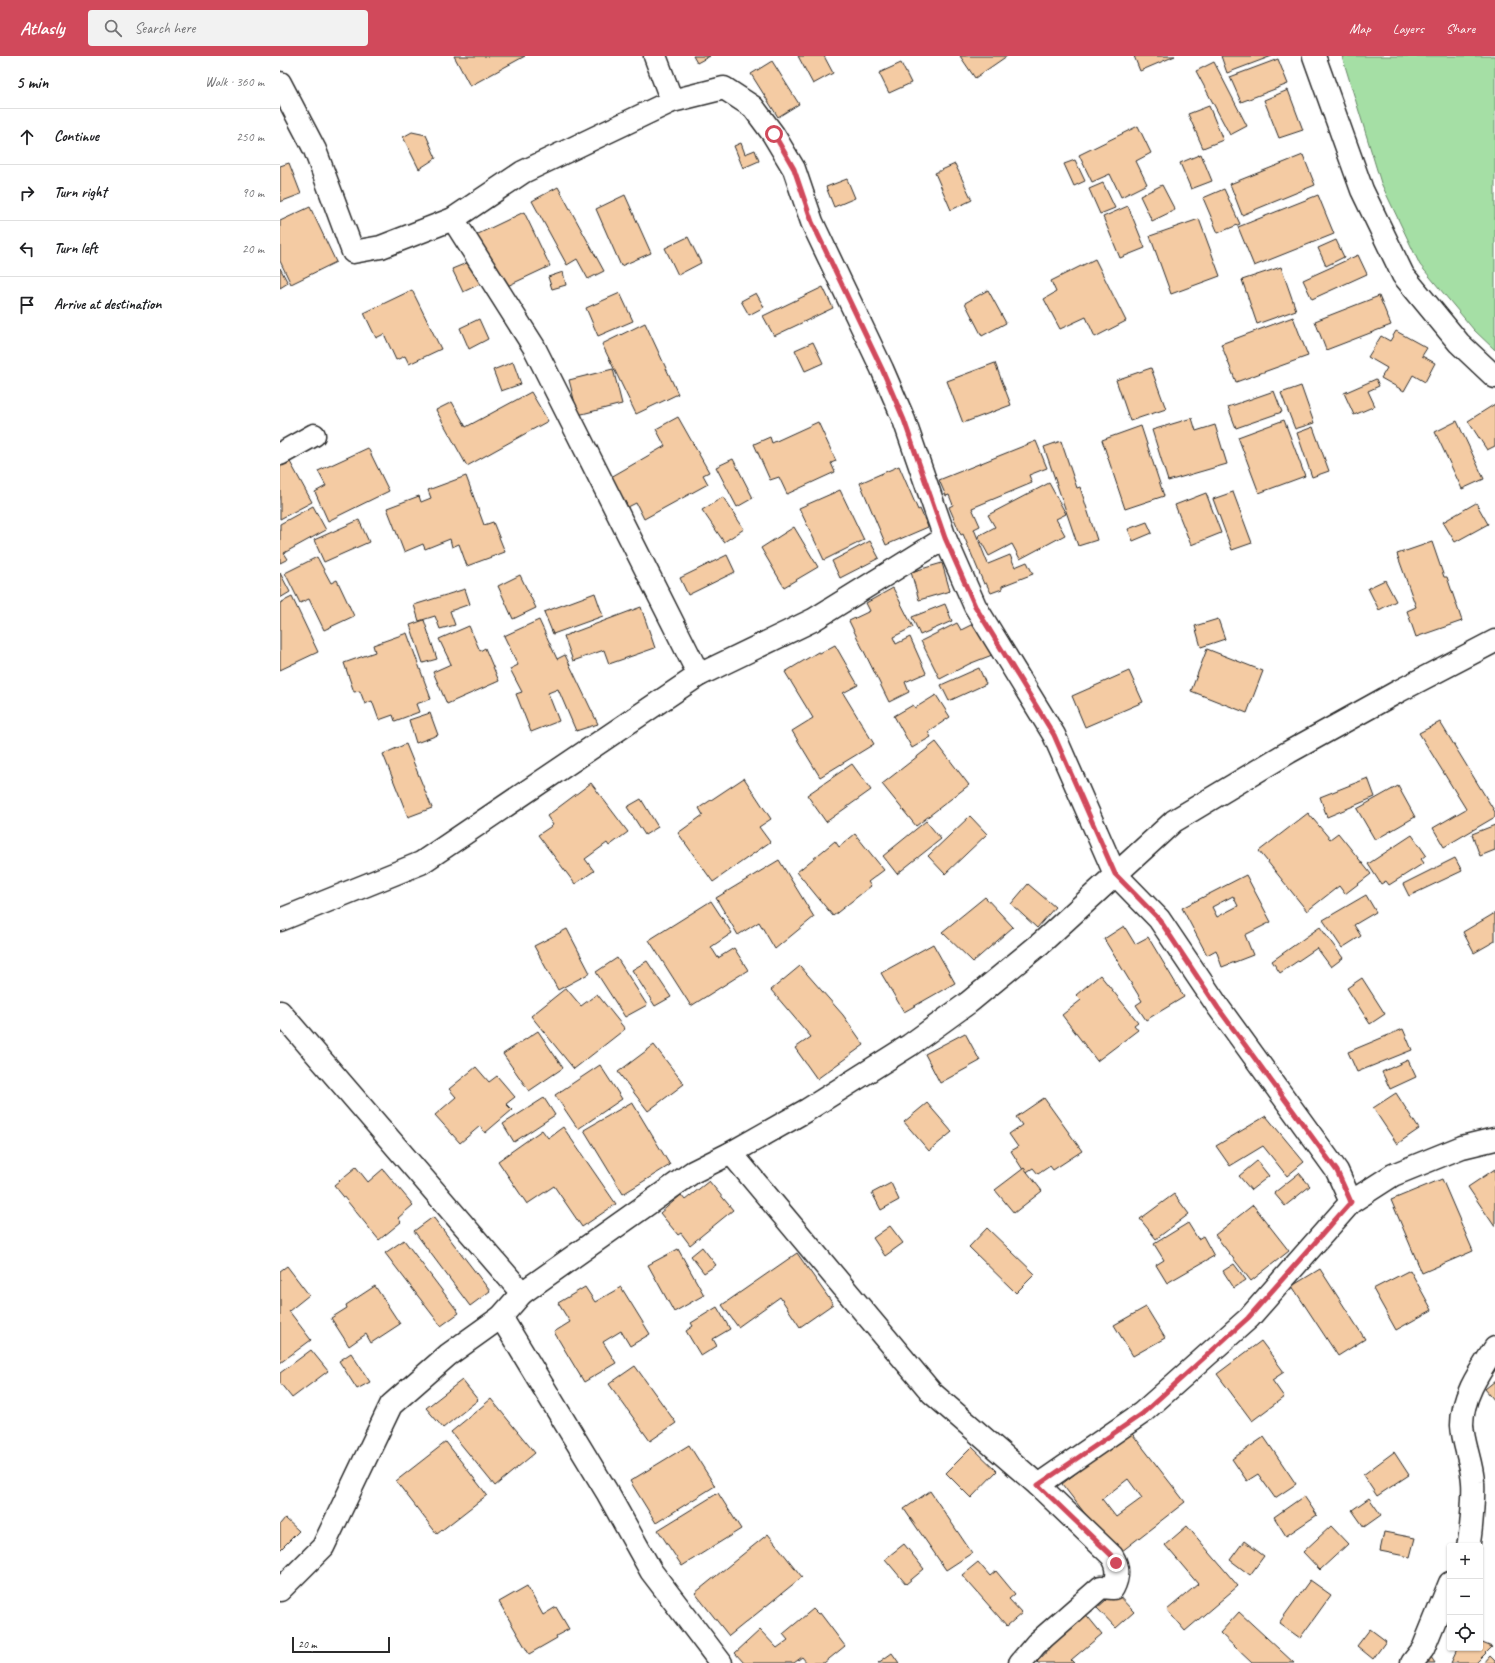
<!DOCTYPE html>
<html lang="en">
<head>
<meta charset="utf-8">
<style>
  :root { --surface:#fff; --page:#f2f2f2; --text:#202124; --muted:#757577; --line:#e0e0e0; --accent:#d1495b }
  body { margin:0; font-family:Caveat,sans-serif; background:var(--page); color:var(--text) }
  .controls { position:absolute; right:12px; bottom:12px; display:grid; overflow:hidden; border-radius:4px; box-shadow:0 1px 3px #0004 }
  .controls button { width:36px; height:36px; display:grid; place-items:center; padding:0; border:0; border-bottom:1px solid var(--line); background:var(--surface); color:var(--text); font:20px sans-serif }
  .scale { position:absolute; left:12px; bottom:10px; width:98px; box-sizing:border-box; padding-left:4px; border:2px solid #2b2b2b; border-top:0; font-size:11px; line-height:14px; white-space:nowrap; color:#2b2b2b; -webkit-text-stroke:3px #fff; paint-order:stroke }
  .stop { position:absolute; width:12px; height:12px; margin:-9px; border:3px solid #d1495b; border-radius:50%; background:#fff }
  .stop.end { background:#d1495b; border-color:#fff; box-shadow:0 1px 4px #0008 }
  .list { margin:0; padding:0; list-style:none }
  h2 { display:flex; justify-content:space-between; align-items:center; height:52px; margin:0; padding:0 16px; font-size:17px }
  h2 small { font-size:13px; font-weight:400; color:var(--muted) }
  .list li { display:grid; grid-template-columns:26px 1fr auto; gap:12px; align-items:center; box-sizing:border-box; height:56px; padding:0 16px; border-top:1px solid var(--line) }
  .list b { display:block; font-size:15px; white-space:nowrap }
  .list em { font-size:13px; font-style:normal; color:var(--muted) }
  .icon { flex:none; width:22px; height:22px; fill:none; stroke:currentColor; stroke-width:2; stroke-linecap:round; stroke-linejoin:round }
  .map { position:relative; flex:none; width:1215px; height:1607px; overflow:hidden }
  header { display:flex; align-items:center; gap:24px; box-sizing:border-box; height:56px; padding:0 20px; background:var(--accent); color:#fff }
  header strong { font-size:19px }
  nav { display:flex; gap:22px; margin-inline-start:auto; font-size:14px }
  .search { width:280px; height:36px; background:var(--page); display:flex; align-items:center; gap:10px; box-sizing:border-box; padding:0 14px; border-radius:4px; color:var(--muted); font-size:15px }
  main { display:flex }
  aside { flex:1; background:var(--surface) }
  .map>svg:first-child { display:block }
</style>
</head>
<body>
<header>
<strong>Atlasly</strong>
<div class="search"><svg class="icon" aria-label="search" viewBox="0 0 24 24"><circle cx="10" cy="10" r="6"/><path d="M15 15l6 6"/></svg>Search here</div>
<nav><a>Map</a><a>Layers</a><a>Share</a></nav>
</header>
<main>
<aside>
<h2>5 min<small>Walk · 360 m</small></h2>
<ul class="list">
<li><svg class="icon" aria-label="ahead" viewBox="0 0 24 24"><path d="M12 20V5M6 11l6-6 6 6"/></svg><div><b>Continue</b></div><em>250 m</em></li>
<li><svg class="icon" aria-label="right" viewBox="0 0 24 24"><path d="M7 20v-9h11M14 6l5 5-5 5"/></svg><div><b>Turn right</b></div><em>90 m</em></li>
<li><svg class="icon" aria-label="left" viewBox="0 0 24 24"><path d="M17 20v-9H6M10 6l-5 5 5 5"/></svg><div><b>Turn left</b></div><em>20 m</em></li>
<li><svg class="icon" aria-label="arrive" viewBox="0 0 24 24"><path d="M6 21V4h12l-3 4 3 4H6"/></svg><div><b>Arrive at destination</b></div></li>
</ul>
</aside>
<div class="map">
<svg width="1215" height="1607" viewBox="0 0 1215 1607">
  <rect width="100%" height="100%" fill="#fff"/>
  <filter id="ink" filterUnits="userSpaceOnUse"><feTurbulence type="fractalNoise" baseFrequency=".025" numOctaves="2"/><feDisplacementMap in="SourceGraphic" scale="8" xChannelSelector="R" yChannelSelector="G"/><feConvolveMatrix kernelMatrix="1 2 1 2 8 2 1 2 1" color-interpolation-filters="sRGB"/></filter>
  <g filter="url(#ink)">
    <polygon fill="#a5dfa5" stroke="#688568" points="1062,0 1215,0 1215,294 1194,274 1140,209 1101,127"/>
    <g fill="#f4cba3" stroke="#2b2b2b" fill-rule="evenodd">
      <polygon points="174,0 245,0 190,30"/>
      <polygon points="413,0 430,0 417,7"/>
      <polygon points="518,0 544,0 553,17 533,28"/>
      <polygon points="680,0 727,0 695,22"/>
      <polygon points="854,0 895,0 860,15"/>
      <polygon points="941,0 992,0 947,17"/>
      <polygon points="998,3 1008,28 961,46 950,21"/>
      <polygon points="492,5 519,48 498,61 471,18"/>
      <polygon points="934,6 967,70 950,79 916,15"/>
      <polygon points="621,7 631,27 609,37 599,17"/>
      <polygon points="1008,34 1023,74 999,82 984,44"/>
      <polygon points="929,50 943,84 923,92 908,58"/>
      <polygon points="858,70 871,97 856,105 867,128 841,141 830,118 812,126 799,99"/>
      <polygon points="132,76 146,79 156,102 139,113 123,81"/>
      <polygon points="461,87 465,98 475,94 479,105 463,112 454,90"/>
      <polygon points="921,98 932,125 911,133 900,107"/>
      <polygon points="1023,99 1035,129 962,159 950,128"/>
      <polygon points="795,104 805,125 794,130 784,108"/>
      <polygon points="9,107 21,138 0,146 0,110"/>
      <polygon points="675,108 692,144 671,154 655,117"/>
      <polygon points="567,123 575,142 554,151 546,131"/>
      <polygon points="823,127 835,152 820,158 809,133"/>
      <polygon points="882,129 895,154 872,165 860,140"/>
      <polygon points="278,131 324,215 308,223 297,203 287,209 252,145"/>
      <polygon points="944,133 960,168 938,177 923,142"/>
      <polygon points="345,139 371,197 341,210 316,153"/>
      <polygon points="1038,139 1054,178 974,210 958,171"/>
      <polygon points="848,150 865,192 840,202 823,161"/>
      <polygon points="30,151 56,206 11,228 0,205 0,165"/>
      <polygon points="244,156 270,210 221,233 196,179"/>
      <polygon points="919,163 940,220 891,238 870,180"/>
      <polygon points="408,181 421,207 398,219 385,192"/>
      <polygon points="1056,184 1064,201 1046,210 1038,192"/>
      <polygon points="1078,199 1087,218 1032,243 1023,224"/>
      <polygon points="815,203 846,265 815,281 806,261 780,273 764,243 776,236 771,225"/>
      <polygon points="194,204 204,226 183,236 172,213"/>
      <polygon points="1001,211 1016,254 977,268 962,224"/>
      <polygon points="0,212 8,227 0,232"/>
      <polygon points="283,216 286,229 272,233 268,221"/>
      <polygon points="543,231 553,252 494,280 483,260"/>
      <polygon points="132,234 161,293 129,308 125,300 116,304 104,278 96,282 84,257"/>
      <polygon points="708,234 726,267 702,280 685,247"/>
      <polygon points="340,237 353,265 318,280 306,252"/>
      <polygon points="476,237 484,251 469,259 461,245"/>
      <polygon points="1099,240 1111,269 1046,294 1035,265"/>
      <polygon points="1013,261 1028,300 956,326 941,288"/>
      <polygon points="199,263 208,283 189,293 180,272"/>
      <polygon points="365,267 398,338 356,358 322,288"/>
      <polygon points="1116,275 1147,292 1142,300 1155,307 1145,326 1133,319 1124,335 1101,322 1107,312 1088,301 1101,280 1110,285"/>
      <polygon points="533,286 543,307 525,315 515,294"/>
      <polygon points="233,306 241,328 221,335 213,314"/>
      <polygon points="715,307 731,349 683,367 667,325"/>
      <polygon points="871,312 886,353 850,365 836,324"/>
      <polygon points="333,313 342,348 298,359 289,324"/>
      <polygon points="1096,323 1099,330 1088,335 1095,350 1074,359 1064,337"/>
      <polygon points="1021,330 1034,367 1015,373 1001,337"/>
      <polygon points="994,335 1002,356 956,372 948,351"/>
      <polygon points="251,336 268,365 187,410 156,354 172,346 186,371"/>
      <polygon points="1215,348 1215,390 1207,394 1188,365"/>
      <polygon points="398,361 429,416 423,419 428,428 364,463 356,447 348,451 331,421 385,390 376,373"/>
      <polygon points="912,362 916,375 935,369 947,408 888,425 872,374"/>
      <polygon points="1004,364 1025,420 979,437 958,381"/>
      <polygon points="1177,365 1204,423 1182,433 1155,376"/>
      <polygon points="538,366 556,405 551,407 555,416 507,438 499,421 490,424 474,388 490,381 492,387"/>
      <polygon points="861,370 884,440 845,453 822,384"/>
      <polygon points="1033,371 1049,415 1032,421 1017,377"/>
      <polygon points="756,385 767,412 749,419 752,427 692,452 700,470 694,473 708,508 730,499 735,511 747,506 753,518 722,530 722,533 711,537 706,527 704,528 683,478 681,479 669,451 673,449 669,439 666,440 659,424"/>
      <polygon points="781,385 797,432 800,431 817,484 798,490 764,391"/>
      <polygon points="88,392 109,435 48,465 35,436 46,430 38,415"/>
      <polygon points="453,403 473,442 457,451 436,411"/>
      <polygon points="9,404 32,446 0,463 0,409"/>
      <polygon points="619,410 638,454 640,453 648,471 606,489 580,427"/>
      <polygon points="186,420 204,469 213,466 225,496 187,510 179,488 172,491 170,483 145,493 143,488 124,496 107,452 139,440 141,446 151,442 148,434"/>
      <polygon points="769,427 786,458 776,463 785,479 740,503 732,488 709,500 698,480 715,471 708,459"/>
      <polygon points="560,434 584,484 544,504 519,452"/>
      <polygon points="953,436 972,487 952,494 933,443"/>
      <polygon points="926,437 941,477 911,489 895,449"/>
      <polygon points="443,441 464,473 444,486 422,454"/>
      <polygon points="1196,447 1208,468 1175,486 1163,466"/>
      <polygon points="33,450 46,474 4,497 8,503 0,507 0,468"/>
      <polygon points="79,464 89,486 44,506 34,484"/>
      <polygon points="867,466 872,477 853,485 848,473"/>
      <polygon points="514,471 538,511 504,531 481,492"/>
      <polygon points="590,485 599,502 560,522 552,505"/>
      <polygon points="1152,486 1164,521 1167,521 1182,565 1136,581 1127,555 1136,551 1117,498"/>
      <polygon points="447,499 455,516 408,539 400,522"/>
      <polygon points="37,501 51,527 57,524 74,560 44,574 29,543 20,547 5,517"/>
      <polygon points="662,507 670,535 639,544 631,516"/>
      <polygon points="0,517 10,536 0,542"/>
      <polygon points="240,519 256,552 233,563 218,530"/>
      <polygon points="1105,524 1116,545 1099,554 1088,532"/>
      <polygon points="613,532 633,571 613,581 616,588 630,581 646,617 625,626 629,636 609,646 569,565 590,555 586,547"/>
      <polygon points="185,533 190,548 170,555 175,569 160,573 155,560 139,565 134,549"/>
      <polygon points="315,537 323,560 273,578 264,556"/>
      <polygon points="12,541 38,596 0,614 0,547"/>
      <polygon points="665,548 672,565 640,579 632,561"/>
      <polygon points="361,551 375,592 329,608 324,594 293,605 284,580"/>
      <polygon points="938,563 945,583 921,591 915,570"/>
      <polygon points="144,564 157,603 143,607 130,569"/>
      <polygon points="259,564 277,603 285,599 318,668 296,675 278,633 268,637 279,665 251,676 236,638 242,636 230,613 238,609 224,580"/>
      <polygon points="697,566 712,599 689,608 660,623 641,585 677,567 681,574"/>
      <polygon points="189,570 200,595 205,592 219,625 167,648 153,616 171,608 159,583"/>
      <polygon points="127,577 151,643 136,648 139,656 115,665 113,659 99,664 92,645 85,648 80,635 74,636 64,607 95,596 93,589"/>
      <polygon points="555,589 578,629 563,637 594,688 540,721 512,675 533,662 505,616 538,596 540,597"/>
      <polygon points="927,593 983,615 967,657 911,635"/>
      <polygon points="699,612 706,628 669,645 661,629"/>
      <polygon points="849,615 863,646 805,671 792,640"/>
      <polygon points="656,639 670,661 648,676 651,681 632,692 614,660 633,649 635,652"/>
      <polygon points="150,657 158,679 136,687 129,664"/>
      <polygon points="1160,666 1215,756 1215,761 1164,791 1153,772 1186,753 1139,677"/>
      <polygon points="656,686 689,729 636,770 602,728"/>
      <polygon points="126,688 152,752 128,761 103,698"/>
      <polygon points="572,708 591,734 546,766 527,739"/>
      <polygon points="464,722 491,763 479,771 490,786 433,826 398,777 423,759 419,752"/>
      <polygon points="1088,722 1095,741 1047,761 1040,741"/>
      <polygon points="311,727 348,776 329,790 327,787 305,803 314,815 295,828 258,779 273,769 267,760"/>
      <polygon points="1118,730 1135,761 1095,784 1077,753"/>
      <polygon points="361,743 378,771 365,779 347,751"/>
      <polygon points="1028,757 1050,783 1058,777 1091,818 1065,838 1059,830 1027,855 979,795"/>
      <polygon points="690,760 707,778 665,818 648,800"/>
      <polygon points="646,765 661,783 617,818 603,800"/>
      <polygon points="1215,769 1215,794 1200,800 1192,778"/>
      <polygon points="575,778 604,814 588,826 591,830 553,860 517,816 555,785 559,791"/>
      <polygon points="1132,779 1146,799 1141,803 1144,807 1109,829 1106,825 1101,828 1088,808"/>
      <polygon points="1175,802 1182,815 1129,840 1123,828"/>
      <polygon points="499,804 534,861 495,893 479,866 458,879 436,842"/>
      <path d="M966,819L991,866L965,879L973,899L942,911L936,894L927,899L902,852ZM953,840L958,850L937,861L932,851Z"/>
      <polygon points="748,828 775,851 757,872 731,848"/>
      <polygon points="1086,839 1096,856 1074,869 1081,880 1062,892 1043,864"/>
      <polygon points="705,841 733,871 693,906 662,876"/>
      <polygon points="431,845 452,877 431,891 438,902 454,892 468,914 411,950 369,884"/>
      <polygon points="1215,857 1215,885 1194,897 1183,876"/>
      <polygon points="844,870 855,888 868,881 904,941 866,964 856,949 862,945 824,883"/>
      <polygon points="1040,871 1063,902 1051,911 1037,892 1000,917 992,905"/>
      <polygon points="287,873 310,917 278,934 254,890"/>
      <polygon points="653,888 675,927 624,956 601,917"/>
      <polygon points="337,902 367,949 345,961 316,916"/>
      <polygon points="367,905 391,941 375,950 352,914"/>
      <polygon points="520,910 563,959 584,989 537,1023 515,992 531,981 491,934"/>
      <polygon points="820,919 858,966 854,969 858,974 817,1005 782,959 801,944 796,939"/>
      <polygon points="1082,922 1105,958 1090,968 1067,932"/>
      <polygon points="286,932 301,950 317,938 345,973 294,1013 251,960"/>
      <polygon points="1123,973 1132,994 1077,1016 1068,996"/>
      <polygon points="258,975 283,1012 249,1035 223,998"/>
      <polygon points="685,977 700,1005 660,1027 645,998"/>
      <polygon points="374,989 404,1028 368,1055 338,1016"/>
      <polygon points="1128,1004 1136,1021 1110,1033 1102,1016"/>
      <polygon points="320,1009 342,1043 298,1073 275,1039"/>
      <polygon points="196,1011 209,1026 217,1020 235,1041 226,1048 232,1054 205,1077 200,1070 180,1087 155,1059 176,1041 169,1033"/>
      <polygon points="1116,1037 1139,1073 1117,1088 1093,1052"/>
      <polygon points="264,1042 275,1059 234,1086 223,1068"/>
      <polygon points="764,1042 802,1095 773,1114 770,1110 758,1118 753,1112 745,1117 731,1095 738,1091 729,1078 742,1069 736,1061"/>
      <polygon points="352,1046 390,1109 343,1138 304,1074"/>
      <polygon points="647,1047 672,1076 649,1095 624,1066"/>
      <polygon points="986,1060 1024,1106 1007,1120 983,1090 950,1110 936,1090"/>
      <polygon points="283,1071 336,1148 302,1171 274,1130 247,1148 218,1105 262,1074 268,1082"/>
      <polygon points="977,1105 989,1120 971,1134 959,1120"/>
      <polygon points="76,1111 88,1126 103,1113 133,1149 118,1162 121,1166 99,1184 54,1129"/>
      <polygon points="744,1112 762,1135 734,1157 715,1134"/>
      <polygon points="1215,1113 1215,1171 1188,1131"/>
      <polygon points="1019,1117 1030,1130 1005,1150 994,1137"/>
      <polygon points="1162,1123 1193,1195 1142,1217 1111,1144"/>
      <polygon points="429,1125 453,1154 410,1189 401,1177 398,1179 380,1157 401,1139 405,1144"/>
      <polygon points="611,1127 619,1144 601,1154 592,1137"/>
      <polygon points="894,1138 909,1158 876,1183 860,1163"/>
      <polygon points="973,1149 1009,1195 971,1225 935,1179"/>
      <polygon points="153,1161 210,1235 190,1250 134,1175"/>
      <polygon points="908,1167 918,1183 923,1180 934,1200 887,1227 876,1209 884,1204 874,1188"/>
      <polygon points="610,1170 623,1187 605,1200 593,1182"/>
      <polygon points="707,1172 755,1218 736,1237 689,1191"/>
      <polygon points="124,1184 179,1257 161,1270 105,1197"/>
      <polygon points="422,1191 436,1209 424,1217 411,1200"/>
      <polygon points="398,1193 424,1239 394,1256 368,1209"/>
      <polygon points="517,1197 553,1248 520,1271 500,1241 458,1271 442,1249"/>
      <polygon points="954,1208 966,1224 954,1232 943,1215"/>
      <polygon points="7,1210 29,1239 9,1255 31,1284 0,1307 0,1215"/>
      <polygon points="1040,1213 1085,1283 1058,1300 1012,1230"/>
      <polygon points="1130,1214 1152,1254 1116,1274 1093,1233"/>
      <polygon points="95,1230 120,1268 91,1287 86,1278 69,1290 51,1262 67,1252 66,1249"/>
      <polygon points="305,1231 315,1246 341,1231 370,1278 350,1290 341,1275 323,1286 336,1307 304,1326 274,1276 290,1266 278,1247"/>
      <polygon points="437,1251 450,1273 433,1283 437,1290 421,1300 406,1275 413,1270 411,1267"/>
      <polygon points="866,1251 885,1282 853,1300 834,1269"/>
      <polygon points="981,1285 1004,1316 992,1324 1004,1341 972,1365 937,1318"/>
      <polygon points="31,1294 48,1315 12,1342 0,1327 0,1317"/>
      <polygon points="71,1297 90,1326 77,1333 59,1305"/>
      <polygon points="355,1310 396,1367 370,1385 329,1328"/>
      <polygon points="182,1324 198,1344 163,1372 146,1352"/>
      <polygon points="1215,1325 1215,1345 1205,1333"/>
      <polygon points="211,1343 255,1397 215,1430 171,1376"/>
      <path d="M850,1375L905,1446L837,1499L782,1428ZM848,1423L862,1442L836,1461L822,1443Z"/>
      <polygon points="984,1381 1016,1428 995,1442 978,1418 967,1425 952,1403"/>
      <polygon points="166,1386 207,1439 157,1478 116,1425"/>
      <polygon points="409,1389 435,1430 376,1467 350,1425"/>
      <polygon points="692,1391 717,1415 691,1442 666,1417"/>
      <polygon points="1114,1396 1129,1419 1097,1440 1083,1419"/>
      <polygon points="650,1435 692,1497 666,1514 624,1453"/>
      <polygon points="438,1437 461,1473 402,1510 378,1474"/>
      <polygon points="1024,1440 1037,1459 1006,1480 994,1461"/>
      <polygon points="1089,1442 1101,1459 1084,1471 1072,1454"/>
      <polygon points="5,1462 19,1475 0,1494 0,1468"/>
      <polygon points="907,1470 958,1530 905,1575 887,1554 918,1528 885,1489"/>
      <polygon points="1051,1470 1068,1488 1040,1514 1023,1496"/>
      <polygon points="1104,1476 1135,1482 1130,1501 1100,1495"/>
      <polygon points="488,1478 522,1521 449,1580 415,1537"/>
      <polygon points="964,1485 984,1500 970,1519 950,1504"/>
      <polygon points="624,1488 644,1513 626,1528 605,1503"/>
      <polygon points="698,1506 710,1520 716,1515 735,1538 729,1543 742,1557 727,1570 682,1519"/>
      <polygon points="1030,1524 1051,1539 1020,1582 999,1567"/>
      <polygon points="247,1530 263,1559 276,1551 289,1573 276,1580 277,1582 249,1598 219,1546"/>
      <polygon points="835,1536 854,1556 836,1572 817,1552"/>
      <polygon points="533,1553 538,1558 540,1557 565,1590 544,1607 527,1607 522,1601 514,1607 464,1607 455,1597 480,1574 497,1592 508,1584 503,1578"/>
      <polygon points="804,1556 822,1578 791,1604 794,1607 758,1607 757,1606"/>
      <polygon points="959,1556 1014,1607 972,1607 940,1577"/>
      <polygon points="1090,1573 1106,1585 1093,1603 1077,1590"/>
      <polygon points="1200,1586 1212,1591 1196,1607 1171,1607 1178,1592 1200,1592"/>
      <polygon points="612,1597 619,1607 598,1607"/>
      <polygon points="1210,1600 1215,1605 1215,1607 1204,1607"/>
      <polygon points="1151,1601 1155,1607 1143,1607"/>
    </g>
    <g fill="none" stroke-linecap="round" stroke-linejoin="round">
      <defs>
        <g id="minor">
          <polyline points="375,0 392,45"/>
          <polyline points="1034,0 1082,134 1123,219 1179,287 1215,321"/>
          <polyline points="0,27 35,94 73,196 101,191 173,163 243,116 392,45 444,32 473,51 493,78 514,113 532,166 602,313 624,364 665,482 695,550 774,679 835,818 879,863 939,952 1057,1115 1071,1146 969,1262 862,1357 758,1429"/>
          <polyline points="173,163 254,291 419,619"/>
          <polyline points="0,398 34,379"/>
          <polyline points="0,864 141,807 419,619 533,564 665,482"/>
          <polyline points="0,956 242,1237 221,1261 327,1436 371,1515 441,1607"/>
          <path d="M451,1097L652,1337L758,1429L832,1500C839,1511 839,1520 833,1532L821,1531L756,1588L740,1607"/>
          <polyline points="1071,1146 1113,1119 1182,1091 1215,1083"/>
          <polyline points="242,1237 413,1116 451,1097 527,1054 630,989 688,947 761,887 894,765 1009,696 1119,635 1215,585"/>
          <path d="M1188,1490C1191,1481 1194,1437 1193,1426C1192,1407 1183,1388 1182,1369C1182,1340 1200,1315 1215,1292"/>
          <polyline points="0,1534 43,1491 111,1349 168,1299 221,1261"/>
          <polyline points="1132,1607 1143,1593 1170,1527"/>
        </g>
      </defs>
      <use href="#minor" stroke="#2b2b2b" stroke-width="25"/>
      <use href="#minor" stroke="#fff" stroke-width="22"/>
    </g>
  </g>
  <g fill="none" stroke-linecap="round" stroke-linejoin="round" filter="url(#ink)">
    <polyline stroke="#d1495b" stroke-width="5" points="494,78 514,113 532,166 602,313 624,364 665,482 695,550 774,679 835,818 879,863 938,952 1057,1115 1071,1146 968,1262 862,1358 758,1429 832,1500 836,1507"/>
  </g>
</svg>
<div class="controls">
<button>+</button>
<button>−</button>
<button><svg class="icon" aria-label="locate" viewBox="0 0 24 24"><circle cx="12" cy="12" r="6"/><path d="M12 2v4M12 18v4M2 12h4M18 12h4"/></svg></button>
</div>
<div class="scale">20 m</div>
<div class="stop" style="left:494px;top:78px"></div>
<div class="stop end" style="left:836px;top:1507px"></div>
</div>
</main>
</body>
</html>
